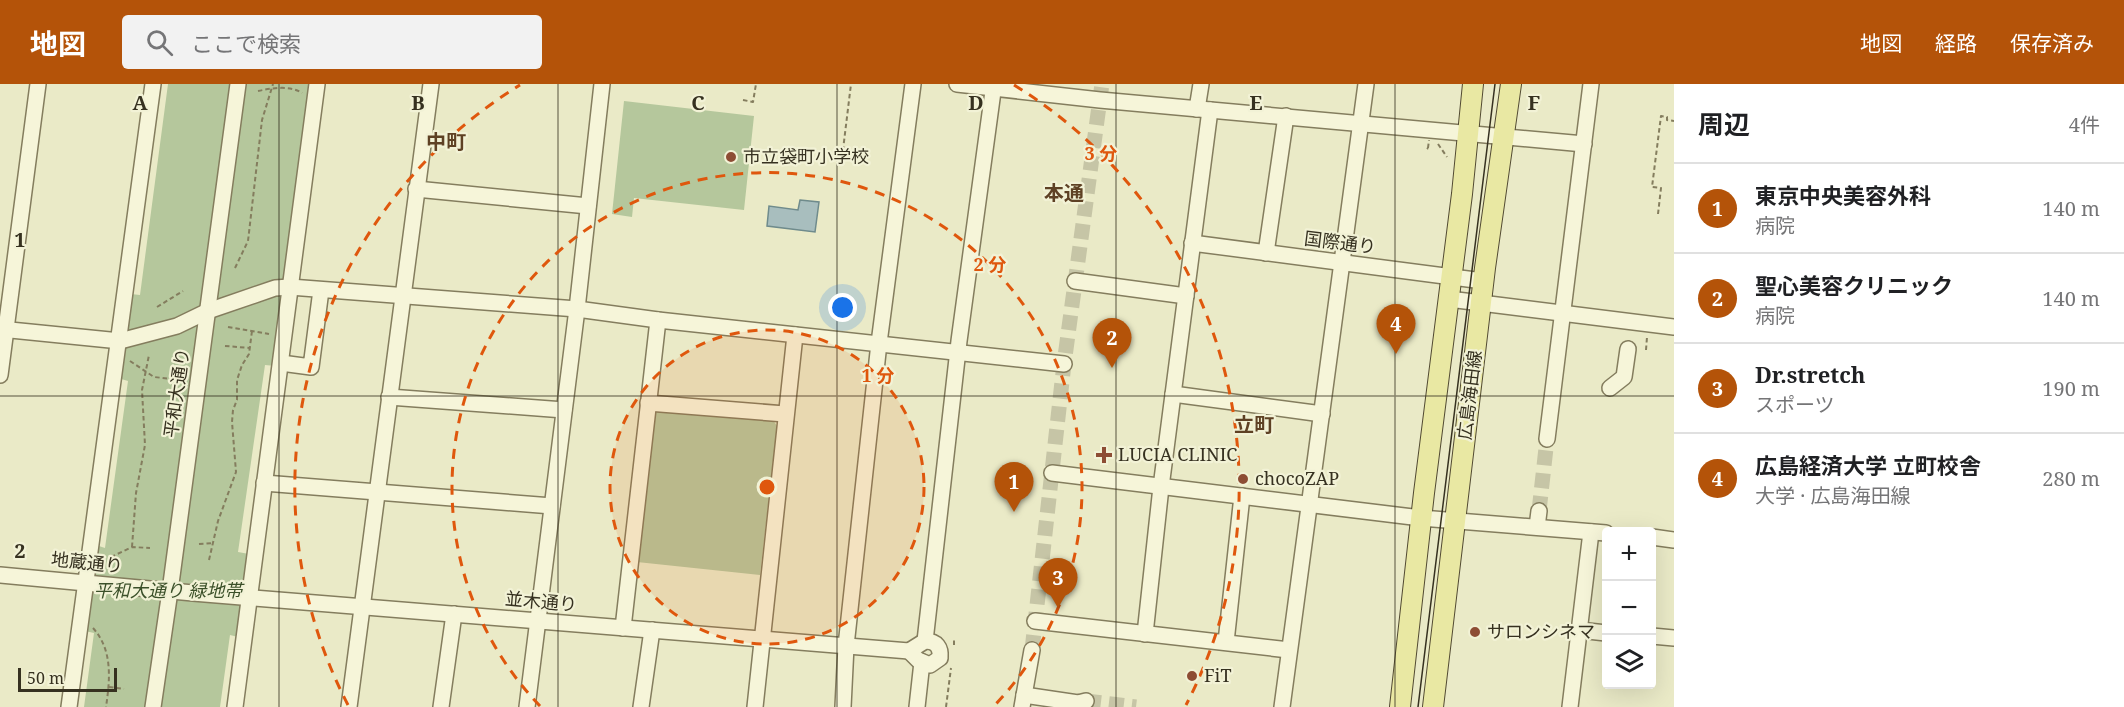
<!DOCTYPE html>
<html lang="ja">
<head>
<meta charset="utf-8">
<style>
  :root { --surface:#fff; --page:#f2f2f2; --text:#202124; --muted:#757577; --line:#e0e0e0; --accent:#b45309 }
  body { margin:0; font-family:"Noto Serif","Noto Sans JP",serif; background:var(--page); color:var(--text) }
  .controls { position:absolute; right:18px; bottom:18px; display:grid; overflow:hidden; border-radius:6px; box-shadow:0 6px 24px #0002 }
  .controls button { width:54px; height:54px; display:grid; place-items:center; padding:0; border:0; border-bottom:2px solid var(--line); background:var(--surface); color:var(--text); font:30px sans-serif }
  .scale { position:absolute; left:18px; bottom:15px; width:99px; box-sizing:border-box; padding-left:6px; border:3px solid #363120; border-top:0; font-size:16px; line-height:21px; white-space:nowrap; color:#363120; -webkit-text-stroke:4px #f2f2d6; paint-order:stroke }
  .you { position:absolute; left:843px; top:224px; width:21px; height:21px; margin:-15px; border:4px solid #fff; border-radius:50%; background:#1a73e8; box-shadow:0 0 0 9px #1a73e833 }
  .badge { display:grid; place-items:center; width:39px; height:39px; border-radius:50%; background:var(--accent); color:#fff; font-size:20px; font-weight:700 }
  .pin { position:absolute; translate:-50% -50px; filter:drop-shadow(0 2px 3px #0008) }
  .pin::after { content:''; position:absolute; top:32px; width:21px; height:18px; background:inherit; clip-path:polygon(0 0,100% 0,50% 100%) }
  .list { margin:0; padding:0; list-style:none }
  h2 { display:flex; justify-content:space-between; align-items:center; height:78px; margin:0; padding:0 24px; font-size:26px }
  h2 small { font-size:20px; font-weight:400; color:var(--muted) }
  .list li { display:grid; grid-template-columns:39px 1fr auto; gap:18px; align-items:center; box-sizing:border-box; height:90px; padding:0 24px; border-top:2px solid var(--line) }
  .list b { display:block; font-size:22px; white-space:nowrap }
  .list p { margin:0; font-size:20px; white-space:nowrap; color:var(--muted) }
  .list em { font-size:20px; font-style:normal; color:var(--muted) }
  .icon { flex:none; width:33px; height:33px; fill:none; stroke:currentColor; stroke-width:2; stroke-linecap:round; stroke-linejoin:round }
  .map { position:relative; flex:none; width:1674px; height:623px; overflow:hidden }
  header { display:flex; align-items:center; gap:36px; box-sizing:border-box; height:84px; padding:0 30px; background:var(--accent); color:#fff }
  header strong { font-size:28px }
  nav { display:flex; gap:33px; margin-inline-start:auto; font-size:21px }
  .search { width:420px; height:54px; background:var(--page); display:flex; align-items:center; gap:15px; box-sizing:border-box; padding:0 21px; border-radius:6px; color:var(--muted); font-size:22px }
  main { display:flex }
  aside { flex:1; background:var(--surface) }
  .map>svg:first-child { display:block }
</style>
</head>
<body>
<header>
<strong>地図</strong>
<div class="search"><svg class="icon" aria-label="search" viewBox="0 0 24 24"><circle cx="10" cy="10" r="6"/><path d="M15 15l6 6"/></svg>ここで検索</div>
<nav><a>地図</a><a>経路</a><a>保存済み</a></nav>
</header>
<main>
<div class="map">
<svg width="1674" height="623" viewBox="0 0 1674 623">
  <rect width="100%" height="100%" fill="#eaeac7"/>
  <g fill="#b5c79c">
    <polygon points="168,0 312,0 276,282 265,281 238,468 249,470 238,553 230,551 220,623 84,623 94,549 85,547 96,461 105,464 128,297 118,294 131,210 140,211"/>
    <polygon points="624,17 754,32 744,126 634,114 632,133 612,130"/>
    <polygon points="662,326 773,336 777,342 760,491 637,478 655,329"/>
  </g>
  <polygon fill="#a8bebe" stroke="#6f8b8c" stroke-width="1.5" points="800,116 819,118 815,148 767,142 769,122 798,126"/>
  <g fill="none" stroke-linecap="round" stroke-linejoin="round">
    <g stroke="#c6c5a6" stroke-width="15" stroke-dasharray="15 8" stroke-linecap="butt">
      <polyline points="1539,427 1547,355"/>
      <polyline points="1032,566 1064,280 1102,0"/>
      <polyline points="1086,617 1136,623"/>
    </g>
    <defs>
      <g id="minor">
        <polyline points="957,0 1100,16 1584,60"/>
        <polyline points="1197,25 1201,0"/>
        <polyline points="416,105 588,122"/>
        <polyline points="1192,159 1483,197"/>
        <polyline points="1266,169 1286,32"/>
        <polyline points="1075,197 1186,212"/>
        <polyline points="1449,215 1674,243"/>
        <polyline points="0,245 120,257 177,242 208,227 275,204 290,203 577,225 658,236 1064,280"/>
        <polyline points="281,279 311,283 321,206"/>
        <polyline points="0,291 38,0"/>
        <polyline points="1610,304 1624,293 1628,265"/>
        <polyline points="1173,310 1322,330"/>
        <polyline points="389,313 564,326"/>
        <polyline points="648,319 785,330"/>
        <polyline points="1547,355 1591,0"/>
        <polyline points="1052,389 1421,434 1606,449"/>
        <polyline points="264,399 552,422"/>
        <polyline points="1537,443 1539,427"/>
        <polyline points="1652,453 1674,456"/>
        <polyline points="0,491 193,509 909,567"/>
        <polyline points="1035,537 1289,566"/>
        <polyline points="623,544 658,236"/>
        <polyline points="1579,546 1606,549"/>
        <polyline points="1145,550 1161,403 1210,26"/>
        <polyline points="1652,552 1674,554"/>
        <polyline points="925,557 959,257 994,0"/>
        <path d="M925,557C937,557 941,564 940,574L930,581L918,576L909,567Z"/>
        <polyline points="1226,558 1242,412"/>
        <polyline points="1024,611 1078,619 1086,617"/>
        <polyline points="69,623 153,0"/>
        <polyline points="153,623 170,507 238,0"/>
        <polyline points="235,623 317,0"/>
        <polyline points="349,623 431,0"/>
        <polyline points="441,623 454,530"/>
        <polyline points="527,623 577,225 602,0"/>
        <polyline points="641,623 652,546"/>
        <polyline points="755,623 795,251"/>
        <polyline points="843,623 846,562 879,259 913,0"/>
        <polyline points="917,623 922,578"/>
        <polyline points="1022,623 1032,566"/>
        <polyline points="1282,623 1366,0"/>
        <polyline points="1570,623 1591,448"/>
      </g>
      <g id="major">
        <polyline points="1400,623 1424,409 1462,110 1473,0"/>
        <polyline points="1433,623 1485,184 1511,0"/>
      </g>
    </defs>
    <use href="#minor" stroke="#847d5e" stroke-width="18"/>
    <use href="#major" stroke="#524a32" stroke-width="22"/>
    <g stroke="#847d5e" stroke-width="2" stroke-dasharray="4.5 3" stroke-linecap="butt">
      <path d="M258,7C272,4 290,1 302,9"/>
      <polyline points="743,16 753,18 756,0"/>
      <polyline points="1438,60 1447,73"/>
      <polyline points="1427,65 1428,64"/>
      <polyline points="842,74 851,0"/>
      <polyline points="1658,130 1661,104 1652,103 1661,32 1667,33 1667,36 1674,37"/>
      <polyline points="235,184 248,157 262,36 273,0"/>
      <polyline points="157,223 183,207"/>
      <polyline points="228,243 269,250"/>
      <polyline points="225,262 250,264"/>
      <polyline points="1646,266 1647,253"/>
      <polyline points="130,277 154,293 172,295"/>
      <polyline points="199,460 213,459"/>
      <polyline points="132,463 136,409 145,361 142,306 149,271"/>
      <polyline points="111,473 132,463 150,464"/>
      <polyline points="209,476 218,437 236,388 232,338 233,326 237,316 237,296 242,281 249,270 252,247"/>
      <path d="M93,544C113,566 110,596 106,623"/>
      <polyline points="954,561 954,554"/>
      <polyline points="109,603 124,605"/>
      <polyline points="946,623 951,584"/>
    </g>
    <use href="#minor" stroke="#f6f5d9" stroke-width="15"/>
    <use href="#major" stroke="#e9e8a3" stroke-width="20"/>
    <polyline stroke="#363120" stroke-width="1.5" points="1418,623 1495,0"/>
    <polyline stroke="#847d5e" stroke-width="2" stroke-dasharray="4.5 3" stroke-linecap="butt" points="1428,64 1429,56"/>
  </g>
  <path fill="none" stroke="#363120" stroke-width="1.5" stroke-opacity="0.55" d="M279,0V623M558,0V623M837,0V623M1116,0V623M1395,0V623M0,312H1674"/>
  <circle cx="767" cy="403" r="157" fill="#df570d" fill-opacity=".12"/>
  <g fill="none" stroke="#df570d" stroke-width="3" stroke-dasharray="10 8">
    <circle cx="767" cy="403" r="157"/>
    <path d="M540 622A315 315 0 1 1 994 622"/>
    <path d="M348 621A472 472 0 0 1 520 1M1014 1A472 472 0 0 1 1186 621"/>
  </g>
  <g fill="#8d4d34" stroke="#f2f2d6" stroke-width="2">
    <circle cx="731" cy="73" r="6"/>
    <path d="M1101 362h6v6h6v6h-6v6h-6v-6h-6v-6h6z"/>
    <circle cx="1243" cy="395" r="6"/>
    <circle cx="1475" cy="548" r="6"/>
    <circle cx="1192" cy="592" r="6"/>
  </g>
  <g text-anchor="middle" stroke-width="4.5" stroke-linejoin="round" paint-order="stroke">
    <g font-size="18" fill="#363120" stroke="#f2f2d6" text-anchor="start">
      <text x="743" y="79">市立袋町小学校</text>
      <text x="1118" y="377">LUCIA CLINIC</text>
      <text x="1255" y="401">chocoZAP</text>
      <text x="1487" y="554">サロンシネマ</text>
      <text x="1204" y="598">FiT</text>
    </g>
    <g font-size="18" fill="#363120" stroke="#f2f2d6">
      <text transform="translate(1340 159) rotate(7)" y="6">国際通り</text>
      <text transform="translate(177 309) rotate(-82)" y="6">平和大通り</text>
      <text transform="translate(1470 311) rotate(-83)" y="6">広島海田線</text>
      <text transform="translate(87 479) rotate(6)" y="6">地蔵通り</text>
      <text transform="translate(541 518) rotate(5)" y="6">並木通り</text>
    </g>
    <g font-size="18" font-style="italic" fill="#3b5029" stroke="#f2f2d6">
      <text x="168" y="513">平和大通り 緑地帯</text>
    </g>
    <g font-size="20" font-weight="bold" fill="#5e4124" stroke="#f2f2d6">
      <text x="446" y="65">中町</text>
      <text x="1064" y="116">本通</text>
      <text x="1254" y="348">立町</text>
    </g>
  </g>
  <g font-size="20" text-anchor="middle" font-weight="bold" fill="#363120" stroke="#f2f2d6" stroke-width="4.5" stroke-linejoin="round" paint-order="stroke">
    <text x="140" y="26">A</text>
    <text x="418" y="26">B</text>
    <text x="698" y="26">C</text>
    <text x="976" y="26">D</text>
    <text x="1256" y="26">E</text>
    <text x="1534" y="26">F</text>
    <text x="20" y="163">1</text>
    <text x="20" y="474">2</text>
  </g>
  <circle cx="767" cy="403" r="9" fill="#df570d" stroke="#f2f2d6" stroke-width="3"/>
  <g font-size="18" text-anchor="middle" font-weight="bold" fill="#df570d" stroke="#f2f2d6" stroke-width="4.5" stroke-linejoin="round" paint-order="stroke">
    <text x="1101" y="76">3 分</text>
    <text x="990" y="187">2 分</text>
    <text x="878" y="298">1 分</text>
  </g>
</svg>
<div class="controls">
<button>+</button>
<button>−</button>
<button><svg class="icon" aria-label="layers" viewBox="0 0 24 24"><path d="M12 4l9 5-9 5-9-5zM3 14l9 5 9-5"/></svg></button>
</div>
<div class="scale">50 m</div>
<div class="you"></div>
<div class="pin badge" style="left:1014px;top:428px">1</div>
<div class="pin badge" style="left:1112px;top:284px">2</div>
<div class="pin badge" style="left:1058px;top:524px">3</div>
<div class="pin badge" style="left:1396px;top:270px">4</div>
</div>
<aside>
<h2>周辺<small>4件</small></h2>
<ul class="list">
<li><span class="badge">1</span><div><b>東京中央美容外科</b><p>病院</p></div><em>140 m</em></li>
<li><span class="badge">2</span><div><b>聖心美容クリニック</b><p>病院</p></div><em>140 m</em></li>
<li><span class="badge">3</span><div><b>Dr.stretch</b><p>スポーツ</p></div><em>190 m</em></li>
<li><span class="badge">4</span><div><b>広島経済大学 立町校舎</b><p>大学 · 広島海田線</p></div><em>280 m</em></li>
</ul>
</aside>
</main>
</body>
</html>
